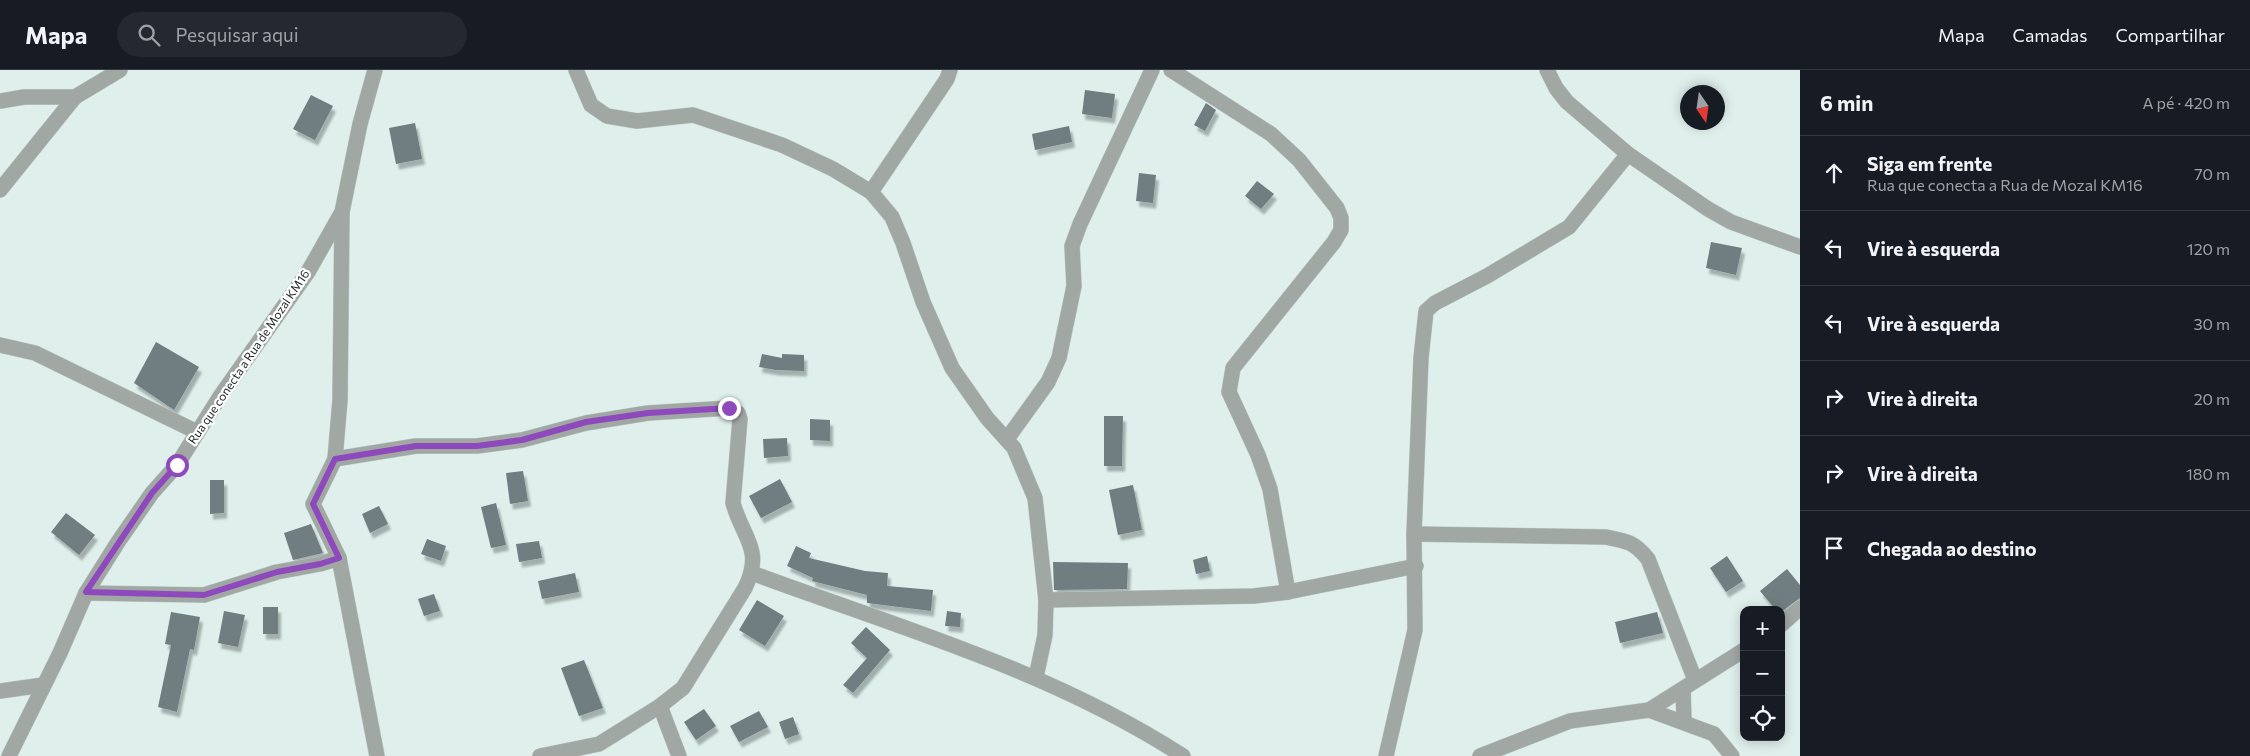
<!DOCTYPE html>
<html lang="pt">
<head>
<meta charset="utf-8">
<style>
  :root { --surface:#171b24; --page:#242831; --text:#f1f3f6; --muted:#9ea1a6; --line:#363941 }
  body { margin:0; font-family:Commissioner,sans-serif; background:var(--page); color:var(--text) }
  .controls { position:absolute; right:15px; bottom:15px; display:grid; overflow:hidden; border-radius:10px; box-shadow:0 2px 12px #0003 }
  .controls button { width:45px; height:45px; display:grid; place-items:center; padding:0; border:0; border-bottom:1px solid var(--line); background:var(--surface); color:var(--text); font:25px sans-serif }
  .compass { position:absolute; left:1680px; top:15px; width:45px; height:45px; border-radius:50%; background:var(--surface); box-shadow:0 2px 12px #0003; rotate:167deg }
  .stop { position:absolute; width:15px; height:15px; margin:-11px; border:4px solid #8e49bc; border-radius:50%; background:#fff }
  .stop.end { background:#8e49bc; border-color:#fff; box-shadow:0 1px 5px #0008 }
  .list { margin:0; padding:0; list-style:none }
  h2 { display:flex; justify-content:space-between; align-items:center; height:65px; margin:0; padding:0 20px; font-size:21px }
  h2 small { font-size:16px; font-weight:400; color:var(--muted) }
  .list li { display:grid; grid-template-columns:32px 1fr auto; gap:15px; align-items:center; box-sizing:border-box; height:75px; padding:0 20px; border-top:1px solid var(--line) }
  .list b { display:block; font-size:19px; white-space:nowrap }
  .list p { margin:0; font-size:16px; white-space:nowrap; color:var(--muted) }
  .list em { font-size:16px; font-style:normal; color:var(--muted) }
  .icon { flex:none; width:28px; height:28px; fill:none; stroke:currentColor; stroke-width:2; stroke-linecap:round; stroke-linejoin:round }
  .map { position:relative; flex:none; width:1800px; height:686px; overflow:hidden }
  header { display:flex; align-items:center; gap:30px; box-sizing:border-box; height:70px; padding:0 25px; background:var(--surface); border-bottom:1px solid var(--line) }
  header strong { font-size:24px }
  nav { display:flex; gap:28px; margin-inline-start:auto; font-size:18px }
  .search { width:350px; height:45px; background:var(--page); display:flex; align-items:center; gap:12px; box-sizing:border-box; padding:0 18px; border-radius:28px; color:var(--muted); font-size:19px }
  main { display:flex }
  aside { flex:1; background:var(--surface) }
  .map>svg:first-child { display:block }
</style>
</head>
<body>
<header>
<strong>Mapa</strong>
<div class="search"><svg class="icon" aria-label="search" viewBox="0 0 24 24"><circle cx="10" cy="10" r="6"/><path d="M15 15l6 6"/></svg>Pesquisar aqui</div>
<nav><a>Mapa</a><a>Camadas</a><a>Compartilhar</a></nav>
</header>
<main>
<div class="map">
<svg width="1800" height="686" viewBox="0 0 1800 686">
  <defs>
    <filter id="shadow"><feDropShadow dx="3" dy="5.5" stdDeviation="1" flood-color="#0004"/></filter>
  </defs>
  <rect width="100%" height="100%" fill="#deefec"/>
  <g fill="#6f7e81" filter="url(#shadow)">
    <polygon points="1085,20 1115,24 1112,48 1082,44"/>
    <polygon points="311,25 333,36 315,70 293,59"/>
    <polygon points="1206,33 1216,40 1205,61 1194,55"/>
    <polygon points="415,53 422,89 396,94 389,58"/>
    <polygon points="1069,56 1072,72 1035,80 1032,64"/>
    <polygon points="1139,103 1156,105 1153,133 1136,131"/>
    <polygon points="1257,111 1274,124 1261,139 1245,126"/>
    <polygon points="1711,172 1742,178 1736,205 1706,198"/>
    <polygon points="156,272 199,297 174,340 134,313"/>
    <polygon points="762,284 782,288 782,284 804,285 804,301 776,300 759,297"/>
    <polygon points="1104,346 1123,346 1122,396 1104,396"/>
    <polygon points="810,349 830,350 830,371 810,370"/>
    <polygon points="787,368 788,386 764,388 763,369"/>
    <polygon points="523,401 528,431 510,434 506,403"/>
    <polygon points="780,409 792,432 761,448 749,426"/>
    <polygon points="210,410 224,410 224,443 210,444"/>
    <polygon points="1133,415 1142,460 1118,465 1109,420"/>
    <polygon points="496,433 506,475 491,478 481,437"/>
    <polygon points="379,436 388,454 370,463 362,444"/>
    <polygon points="66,443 95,465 79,485 51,462"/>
    <polygon points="311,454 323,483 293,490 284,463"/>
    <polygon points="427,469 446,476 441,491 421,484"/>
    <polygon points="539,471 542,488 519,492 516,474"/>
    <polygon points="796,476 811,483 809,488 865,501 888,503 887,516 933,520 931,541 867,533 867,525 812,511 813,508 787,496"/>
    <polygon points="1207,486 1210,501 1196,504 1193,490"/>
    <polygon points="1727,486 1743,511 1726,522 1710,498"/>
    <polygon points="1053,492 1128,493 1127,519 1054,520"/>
    <polygon points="1787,499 1800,515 1800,528 1781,542 1781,540 1776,540 1760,521"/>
    <polygon points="575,503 579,522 542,529 538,511"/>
    <polygon points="434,524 440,541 424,546 418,529"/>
    <polygon points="757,530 784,546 765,576 739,560"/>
    <rect x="263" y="537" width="15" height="27"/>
    <polygon points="224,541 245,545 238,577 218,573"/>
    <polygon points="947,541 961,543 960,557 945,556"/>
    <polygon points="171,542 200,547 194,580 190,579 177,642 158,637 171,575 165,574"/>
    <polygon points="1657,542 1663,563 1620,573 1615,552"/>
    <polygon points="866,557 890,580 853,623 843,615 867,588 851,573"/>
    <polygon points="584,590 603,638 579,646 561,598"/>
    <polygon points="704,639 716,656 696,670 684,652"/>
    <polygon points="759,641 768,657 739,672 730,656"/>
    <polygon points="793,647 799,664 785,669 779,652"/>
  </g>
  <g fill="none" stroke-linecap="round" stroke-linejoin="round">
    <defs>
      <g id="street">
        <polyline points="576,0 591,35 607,46 637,51 693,45 782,75 833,99 871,122 892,147 903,173 923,232 952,298 987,348 1014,378 1035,428 1046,530 1045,565 1036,607"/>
        <polyline points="1171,0 1271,64 1299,90 1337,138 1341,148 1341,160 1334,172 1233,298 1229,322 1258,385 1270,419 1288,522"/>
        <polyline points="1547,0 1556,18 1567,32 1628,84 1708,139 1731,152 1800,177"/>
        <polyline points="0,31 24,27 75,27 120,0"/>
        <polyline points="0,120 75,27"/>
        <polyline points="871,122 947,9 950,0"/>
        <polyline points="342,144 340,330 335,389 313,434 339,488 377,686"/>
        <polyline points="0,275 35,283 197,362"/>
        <polyline points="1007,369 1048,312 1059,288 1074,216 1072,176 1080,154 1152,0"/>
        <path d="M335,389L416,376H477L522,370L586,353L648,343L729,338L738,343L740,349L733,433C743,469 764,479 745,518L683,618L660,636L599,674L540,686"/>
        <path d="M1414,464L1606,467C1627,471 1634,472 1648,489L1695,610"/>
        <path d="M752,503C898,557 1052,601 1183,686"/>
        <polyline points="86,523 204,525 277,502 320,494 339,488"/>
        <polyline points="1046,530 1254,526 1288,522 1416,496"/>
        <polyline points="1781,555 1800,538"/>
        <polyline points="1683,619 1684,651"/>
        <polyline points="0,621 43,615"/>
        <polyline points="660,636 679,686"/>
        <polyline points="1649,640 1714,664 1732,686"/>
        <polyline points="9,686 60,583 86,523 118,472 152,423 177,395 221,325 308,202 342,142 360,54 375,0"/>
        <polyline points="1386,686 1415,560 1414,464 1421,288 1426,241 1435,233 1487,206 1569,157 1628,84"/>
        <polyline points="1480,686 1570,651 1649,640 1744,580"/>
      </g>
    </defs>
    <use href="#street" stroke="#bdccc9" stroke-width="16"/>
    <use href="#street" stroke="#a1a7a3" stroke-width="15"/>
  </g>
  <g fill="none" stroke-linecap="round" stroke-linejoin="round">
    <polyline stroke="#8e49bc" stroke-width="6" points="177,395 152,423 86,522 204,525 277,502 320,494 339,488 313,434 335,389 416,376 477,376 522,370 586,352 648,343 729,338"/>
  </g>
  <g text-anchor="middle" stroke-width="4.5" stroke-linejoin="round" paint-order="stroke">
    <g font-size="12" fill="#262c2c" stroke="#fff">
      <text transform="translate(249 287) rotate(-56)" y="4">Rua que conecta a Rua de Mozal KM16</text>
    </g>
  </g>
</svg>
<div class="controls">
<button>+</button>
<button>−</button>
<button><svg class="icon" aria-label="locate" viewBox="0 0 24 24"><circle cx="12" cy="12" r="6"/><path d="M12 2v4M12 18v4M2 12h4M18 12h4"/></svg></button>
</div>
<svg class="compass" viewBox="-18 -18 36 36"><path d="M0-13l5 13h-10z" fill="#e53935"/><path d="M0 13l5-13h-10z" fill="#9ea1a6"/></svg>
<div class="stop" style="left:177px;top:395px"></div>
<div class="stop end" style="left:729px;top:338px"></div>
</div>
<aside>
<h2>6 min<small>A pé · 420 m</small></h2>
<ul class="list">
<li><svg class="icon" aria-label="ahead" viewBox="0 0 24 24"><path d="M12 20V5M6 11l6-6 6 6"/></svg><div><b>Siga em frente</b><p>Rua que conecta a Rua de Mozal KM16</p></div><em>70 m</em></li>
<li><svg class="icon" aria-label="left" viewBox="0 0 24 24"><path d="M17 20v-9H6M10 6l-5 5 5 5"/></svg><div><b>Vire à esquerda</b></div><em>120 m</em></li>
<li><svg class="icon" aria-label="left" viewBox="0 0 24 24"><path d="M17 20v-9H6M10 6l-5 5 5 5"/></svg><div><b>Vire à esquerda</b></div><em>30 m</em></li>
<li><svg class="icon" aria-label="right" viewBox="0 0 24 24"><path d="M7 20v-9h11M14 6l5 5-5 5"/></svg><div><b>Vire à direita</b></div><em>20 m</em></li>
<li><svg class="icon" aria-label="right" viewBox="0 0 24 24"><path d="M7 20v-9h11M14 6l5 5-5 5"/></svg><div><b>Vire à direita</b></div><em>180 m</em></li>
<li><svg class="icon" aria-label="arrive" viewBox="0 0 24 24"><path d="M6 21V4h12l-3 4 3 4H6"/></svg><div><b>Chegada ao destino</b></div></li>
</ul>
</aside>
</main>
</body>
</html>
